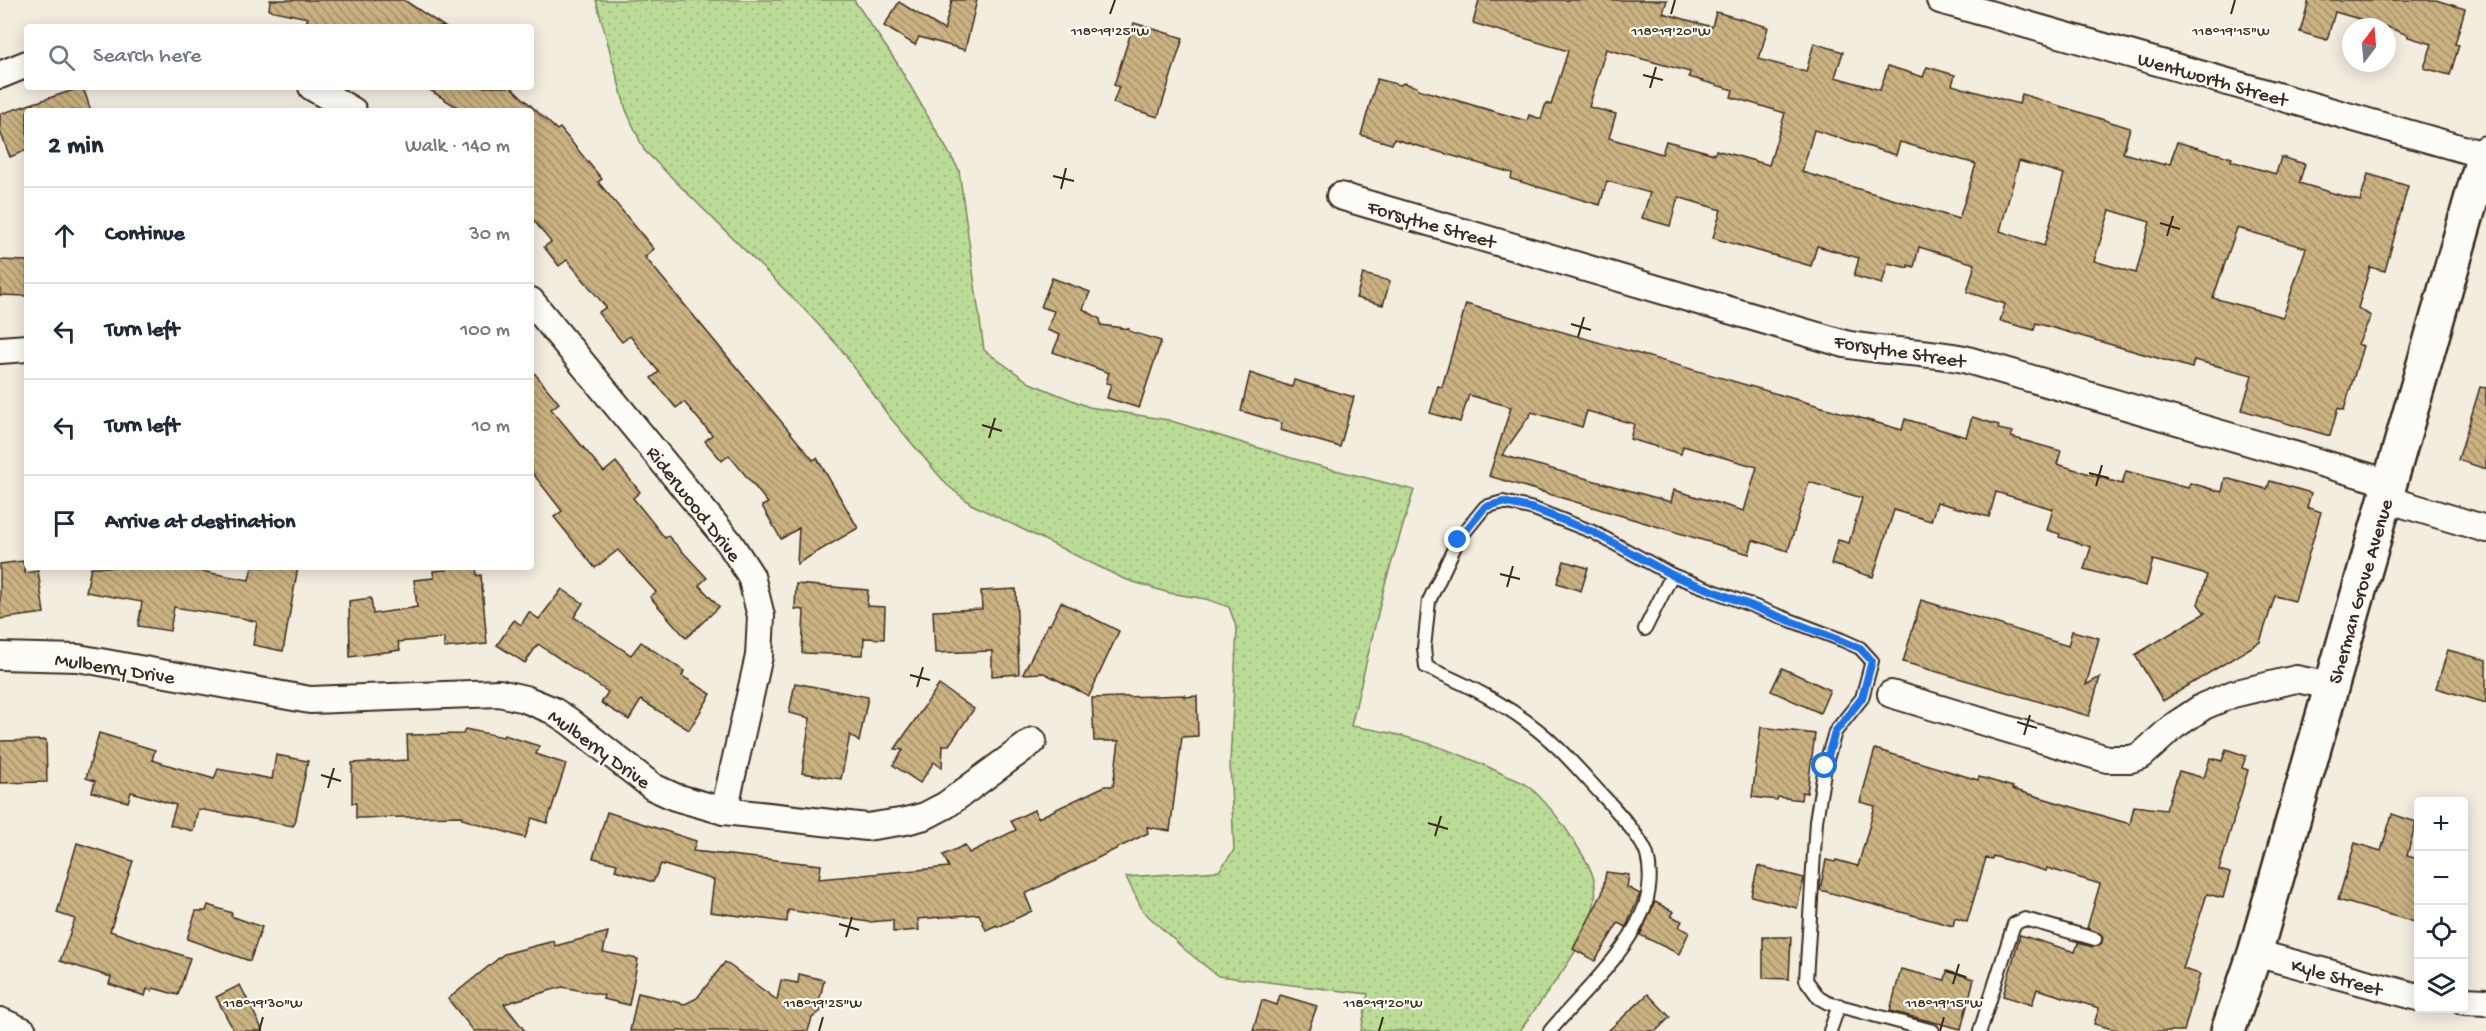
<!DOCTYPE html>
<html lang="en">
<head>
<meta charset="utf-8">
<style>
  :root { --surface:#fff; --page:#f6f6f7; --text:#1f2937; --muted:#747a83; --line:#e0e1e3 }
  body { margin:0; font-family:"Gochi Hand",sans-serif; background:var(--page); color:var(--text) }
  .controls { position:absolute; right:18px; bottom:18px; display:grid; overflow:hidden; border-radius:6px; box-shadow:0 3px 15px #0003 }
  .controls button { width:54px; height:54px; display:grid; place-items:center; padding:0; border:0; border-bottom:2px solid var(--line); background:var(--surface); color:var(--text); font:30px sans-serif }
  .compass { position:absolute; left:2342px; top:18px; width:54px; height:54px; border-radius:50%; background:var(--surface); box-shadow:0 3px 15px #0003; rotate:16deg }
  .stop { position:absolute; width:18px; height:18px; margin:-14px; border:4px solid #1a73e8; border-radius:50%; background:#fff }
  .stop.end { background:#1a73e8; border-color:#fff; box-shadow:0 2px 6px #0008 }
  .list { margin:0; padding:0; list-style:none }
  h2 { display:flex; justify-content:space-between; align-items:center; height:78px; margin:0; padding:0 24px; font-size:26px }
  h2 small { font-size:20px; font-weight:400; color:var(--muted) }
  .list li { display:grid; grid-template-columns:39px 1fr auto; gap:18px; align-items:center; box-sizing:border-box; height:96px; padding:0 24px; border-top:2px solid var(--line) }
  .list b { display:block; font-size:22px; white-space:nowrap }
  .list em { font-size:20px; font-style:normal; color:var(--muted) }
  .icon { flex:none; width:33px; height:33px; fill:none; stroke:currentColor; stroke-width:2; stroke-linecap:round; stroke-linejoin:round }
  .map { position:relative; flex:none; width:2486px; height:1031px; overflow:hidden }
  .search { position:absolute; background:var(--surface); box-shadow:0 3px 15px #0003; left:24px; top:24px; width:510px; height:66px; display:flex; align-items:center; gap:15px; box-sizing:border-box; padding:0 21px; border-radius:6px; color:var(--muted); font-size:22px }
  .panel { position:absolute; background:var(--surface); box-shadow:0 3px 15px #0003; left:24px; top:108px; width:510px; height:462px; border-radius:6px }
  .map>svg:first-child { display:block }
</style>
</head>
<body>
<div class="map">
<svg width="2486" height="1031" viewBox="0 0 2486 1031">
  <defs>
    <pattern id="grass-dots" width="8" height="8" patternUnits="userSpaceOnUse" patternTransform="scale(1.5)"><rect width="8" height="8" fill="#badc96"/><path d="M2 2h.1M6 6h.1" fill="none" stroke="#a1bd81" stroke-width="1.8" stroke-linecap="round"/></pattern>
    <pattern id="building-back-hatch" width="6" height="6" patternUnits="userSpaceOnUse" patternTransform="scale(1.5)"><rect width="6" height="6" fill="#cbb282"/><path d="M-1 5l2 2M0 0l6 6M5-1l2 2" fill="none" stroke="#a6916a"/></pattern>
  </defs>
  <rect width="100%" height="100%" fill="#f3ede0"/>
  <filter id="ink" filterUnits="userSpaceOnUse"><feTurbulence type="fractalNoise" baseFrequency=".0167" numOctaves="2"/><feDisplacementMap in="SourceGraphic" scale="12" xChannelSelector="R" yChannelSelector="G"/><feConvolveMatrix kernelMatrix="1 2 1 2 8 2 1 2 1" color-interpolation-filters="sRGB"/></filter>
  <g filter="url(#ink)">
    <path fill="url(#grass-dots)" stroke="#7a835a" stroke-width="1.5" d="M596,0H854L897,63L959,170L984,350L1030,383L1089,407L1168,420L1308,463L1414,490L1385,584L1351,726C1404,733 1458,751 1507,776C1515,779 1525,783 1531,788C1548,804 1565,826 1577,846C1588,863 1598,879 1595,900C1587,949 1546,991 1520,1031H1361L1368,994L1218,976L1184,949L1143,911L1126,877L1219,871L1234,850L1230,763L1237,629L1229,607L1206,599L1169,593L1124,579L971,504L947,485L888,415L841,349L803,308L644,150L626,110Z"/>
    <g fill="url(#building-back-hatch)" stroke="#3b2a1e" stroke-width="1.5" fill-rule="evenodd">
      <polygon points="270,0 404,0 445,27 304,27 308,18 269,10"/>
      <polygon points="952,0 977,0 965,50 919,37 915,45 884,26 899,2 944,30"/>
      <path d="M1479,0H1667L1663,13L1712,27L1716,12L1768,27L1759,59L1806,72L1814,43L1843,52L1835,77L1880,90L1888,66L1923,77L1927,67L1955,75L1952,85L2019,104L2022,94L2130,128L2123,153L2165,165L2166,163L2170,164L2177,142L2232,158L2231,161L2276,174L2281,157L2305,164L2299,183L2360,201L2368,174L2408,186L2385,271L2370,267L2358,308L2371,316L2358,344L2363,346L2344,410L2338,408L2330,436L2242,410L2252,375L2194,360L2192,368L2036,323L2034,330L2000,321L2005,304L1967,292L1975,264L1919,247L1914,267L1908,265V268L1888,263L1882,284L1854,276L1859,258L1817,246L1811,266L1713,238L1721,210L1678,197L1670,226L1642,218L1650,193L1607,181L1600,205L1511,179L1512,173L1394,139L1392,144L1361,135L1377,79L1400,85L1404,83L1417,87L1418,89L1527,121L1529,115L1541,119L1546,103L1551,105L1568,51L1473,23ZM1606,49L1690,72L1689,77L1733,90L1731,97L1785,113L1769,165L1716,150L1715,154L1666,141L1662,154L1609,138L1616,114L1589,107ZM1814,130L1896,155L1900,142L1976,164L1959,219L1802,172ZM2019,161L2064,174L2044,246L2000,231ZM2110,210L2150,222L2136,273L2094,261ZM2237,228L2306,248L2283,317L2213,298Z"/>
      <polygon points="2309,0 2436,0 2465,9 2455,44 2459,45 2450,75 2424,68 2432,44 2408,37 2408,35 2387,27 2335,12 2327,40 2300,32"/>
      <polygon points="1134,23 1183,38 1158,117 1113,103 1119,87 1114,85"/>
      <polygon points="83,87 91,111 27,111 27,150 10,157 0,131 0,114"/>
      <polygon points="425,87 511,87 557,130 560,128 602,179 598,182 654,249 645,257 813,460 817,458 858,528 797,564 799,528 781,539 762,506 768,503 729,455 722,461 705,441 712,435 684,402 676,408 651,378 659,372 630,336 622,342 598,313 606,307 567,260 559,266 544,247 551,242 531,217 531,111 463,111"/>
      <polygon points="0,260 27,261 27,296 0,295"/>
      <polygon points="1363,274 1390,281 1383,305 1356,298"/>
      <polygon points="1052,278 1090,292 1083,309 1100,319 1101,325 1129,329 1129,331 1161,341 1139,408 1107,398 1111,384 1106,383 1109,373 1053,352 1060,335 1047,330 1054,311 1041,307"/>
      <path d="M1466,304L1902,430L1905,419L1966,437L1972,417L1999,425L1998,429L2013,432L2011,437L2061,451L2057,464L2122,484L2126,471L2188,488L2190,483L2222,492L2225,478L2267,489L2270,481L2311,493L2307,507L2321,512L2295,601L2275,596L2260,642L2163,701L2135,655L2205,613L2198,604L2207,575L2153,560L2146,586L2084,569L2091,547L2059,537L2060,534L2047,530L2053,509L1996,492L1989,517L1937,502L1931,521L1894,510L1873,577L1831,564L1838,540L1849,543L1862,498L1809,482L1788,551L1753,540L1749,554L1489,476L1511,407L1469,395L1460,422L1430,413L1438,386L1442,387ZM1587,411L1634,424L1630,439L1681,454L1683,446L1757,467L1744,511L1674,490L1671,502L1502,455L1532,412L1582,427Z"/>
      <polygon points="531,369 559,403 551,409 604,472 616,462 640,492 633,498 665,538 668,536 707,578 699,585 719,607 686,638 650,597 656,592 618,550 595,568 554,517 562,511 531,471"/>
      <polygon points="1250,373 1292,387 1294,380 1354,397 1340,447 1280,430 1282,423 1241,411"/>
      <polygon points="2480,387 2486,388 2486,469 2458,460"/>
      <polygon points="23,561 25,573 38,571 44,613 0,619 0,564"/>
      <polygon points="1564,561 1588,568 1581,591 1557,583"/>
      <polygon points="91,567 178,567 249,580 252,567 298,567 283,651 253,645 257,622 242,618 174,607 170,631 138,626 142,602 86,592"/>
      <polygon points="446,567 476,567 477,576 481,575 487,644 444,648 444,638 398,642 400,650 350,657 349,601 371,598 373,614 417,607 414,580 434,578 433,571 447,570"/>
      <polygon points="796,584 868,590 867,606 885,607 884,639 864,638 863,655 802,653 804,610 795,609"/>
      <polygon points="562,589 583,603 574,617 631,655 641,642 684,671 682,676 711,694 689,730 641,700 629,720 601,703 608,692 538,644 525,663 497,645 514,620 521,625 529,612 539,619"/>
      <polygon points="1016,589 1019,674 992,676 992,651 935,653 933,611 982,609 981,591"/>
      <polygon points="1921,600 2068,646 2072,631 2099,638 2086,685 2100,677 2089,716 1903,662"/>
      <polygon points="1061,602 1119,631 1089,696 1044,673 1023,674 1048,624 1050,625"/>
      <polygon points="2448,650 2486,660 2486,703 2436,688"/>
      <polygon points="1782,668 1830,690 1820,713 1771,691"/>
      <polygon points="795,683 868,697 859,742 850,735 841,779 802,773 810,718 789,713"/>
      <polygon points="939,685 974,709 949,745 943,745 942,768 934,762 920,783 893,765 903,750 895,749"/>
      <polygon points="1185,695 1184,697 1197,696 1198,736 1182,737 1170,831 1147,827 1148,833 1025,894 1032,911 998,927 997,925 986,930 979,914 918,919 919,930 893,932 893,920 869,922 788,910 787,922 710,912 714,880 661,864 653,882 615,870 617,864 593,858 607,812 696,841 693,851 821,865 819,879 949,867 943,855 965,845 969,853 1016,830 1011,821 1034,810 1038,818 1105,786 1113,786 1119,741 1094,741 1092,698"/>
      <polygon points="1761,727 1815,734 1807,793 1802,792 1801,800 1778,797 1777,800 1752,797"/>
      <polygon points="465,729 503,737 504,735 539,746 536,754 566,764 547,823 532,818 525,838 462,819 462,816 356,818 356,803 352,803 352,763 408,760 407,735 463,734"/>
      <polygon points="99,733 155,750 152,760 214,779 218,769 272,779 276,755 308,761 295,823 293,826 198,809 193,831 170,825 176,805 131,792 128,802 92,792 95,781 86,778"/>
      <polygon points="46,740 47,782 0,783 0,741"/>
      <polygon points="1875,749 1978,780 1979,777 2013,787 2012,789 2130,824 2134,806 2166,810 2179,771 2204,778 2210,758 2222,761 2226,749 2246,756 2242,768 2248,770 2247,774 2219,870 2230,873 2223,898 2207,894 2183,969 2200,974 2184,1031 2120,1031 2094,1024 2099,1008 2037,989 2032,1005 2003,996 2020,935 2075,952 2078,943 2093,947 2101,944 2103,938 2101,934 2087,928 2100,884 2047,868 2046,871 1993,856 1992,859 1986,858 1967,922 1955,918 1953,926 1820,890 1826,860 1835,862 1836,860 1858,866 1875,806 1860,802"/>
      <polygon points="2392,814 2416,822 2407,856 2418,859 2418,923 2338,900 2355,843 2381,851"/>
      <polygon points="77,843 133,861 110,931 190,958 178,995 153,988 152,991 147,989 145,996 109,984 111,977 60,961 75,919 57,913"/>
      <polygon points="1758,866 1804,878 1797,908 1751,896"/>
      <polygon points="1606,872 1629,875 1627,887 1640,894 1626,927 1618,923 1595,961 1573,949 1602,894"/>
      <polygon points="1655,902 1674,912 1671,916 1682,921 1679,927 1689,932 1679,954 1640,935"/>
      <polygon points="208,905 232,913 231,916 262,927 250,961 187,939 196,911 206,911"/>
      <polygon points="608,932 603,952 638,959 629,1005 603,999 604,995 562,987 504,1004 525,1031 474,1031 448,999 504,954 554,941 555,946"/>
      <polygon points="1763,937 1791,937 1789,979 1763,978"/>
      <polygon points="725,962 777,1000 781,980 798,983 799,974 824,980 820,998 821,1011 812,1018 808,1031 630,1031 638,993 685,1004 697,998"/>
      <polygon points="1901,969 1945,980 1947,971 1974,979 1961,1029 1890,1011"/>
      <polygon points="240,985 263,1031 234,1031 216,997"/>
      <polygon points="1648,994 1670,1017 1656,1031 1608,1031"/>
      <polygon points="1280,995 1317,1006 1308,1031 1253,1031 1262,1000 1277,1005"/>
    </g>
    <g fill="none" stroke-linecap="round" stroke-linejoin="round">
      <defs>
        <g id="lane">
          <polyline points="1645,629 1672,575"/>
          <path d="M1550,1031C1580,995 1624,957 1642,913C1650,896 1652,873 1647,855C1642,838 1616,810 1604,797C1588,780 1574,763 1557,747C1520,711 1473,687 1426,667L1424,648L1429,601L1458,540L1485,507L1503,502L1534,509L1593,532L1672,575L1842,640L1860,648L1872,661L1862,698L1835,732L1825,766L1816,821L1806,980L1819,998L1828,1003L1933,1031"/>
          <polyline points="1830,1031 1839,1005"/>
          <polyline points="1980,1031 2014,924 2025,919 2095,939"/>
        </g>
        <g id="street">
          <polyline points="1940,0 2484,155 2486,149"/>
          <polyline points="0,75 27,64"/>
          <polyline points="312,87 353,111"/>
          <path d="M1340,196L1845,344C1884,352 1924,351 1964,359L2390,483"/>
          <polyline points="531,301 729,542 751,576 761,616 759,656 724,811"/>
          <polyline points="0,350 27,348"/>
          <polyline points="2386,499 2486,529"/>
          <polyline points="0,656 78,658 310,700 499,693 525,699 552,710 569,721 653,787 675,797 724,811 867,827 906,821 925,816 946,805 1033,741"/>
          <polyline points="1891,694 2107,759 2131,759 2142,755 2174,726 2204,706 2233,694 2296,679 2331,686"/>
          <polyline points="2255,953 2418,997"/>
          <polyline points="2464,1001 2486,1002"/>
          <polyline points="0,1021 23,1031"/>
        </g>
        <polyline id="secondary" points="2228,1031 2255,953 2484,155 2486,156"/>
      </defs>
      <use href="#lane" stroke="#3b2a1e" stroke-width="16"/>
      <use href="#street" stroke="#3b2a1e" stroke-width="30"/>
      <use href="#secondary" stroke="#3b2a1e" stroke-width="38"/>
      <use href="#lane" stroke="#fdfcf7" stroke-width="12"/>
      <use href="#street" stroke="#fdfcf7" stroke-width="26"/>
      <use href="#secondary" stroke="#fdfcf7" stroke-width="33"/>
    </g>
  </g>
  <g fill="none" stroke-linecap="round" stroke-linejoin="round" filter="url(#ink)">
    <polyline stroke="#1a73e8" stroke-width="8" points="1458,540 1485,507 1503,502 1534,509 1593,532 1672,575 1860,648 1872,661 1862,698 1835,732 1825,766"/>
  </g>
  <path fill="none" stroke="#3b2a1e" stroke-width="2" d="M1110,14L1115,0M1671,14L1675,0M2231,14L2235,0M1643,75L1663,80M1650,88L1656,67M1053,176L1074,181M1061,189L1066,168M2160,223L2180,229M2167,236L2173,216M1571,324L1591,330M1578,337L1584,317M982,425L1002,431M989,438L995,418M2089,473L2109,478M2096,486L2102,465M1500,574L1520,579M1507,587L1513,566M910,675L930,680M917,687L923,667M2017,722L2037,728M2024,735L2030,715M321,775L341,781M328,788L334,768M1428,823L1448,829M1435,836L1441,816M839,924L859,930M846,937L852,917M1946,971L1966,977M1953,984L1959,964M259,1031L263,1017M819,1031L823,1017M1379,1031L1383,1017M1940,1031L1944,1017"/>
  <g text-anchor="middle" stroke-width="4.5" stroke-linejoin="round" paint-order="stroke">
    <g font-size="20" fill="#3b2a1e" stroke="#fdfcf7">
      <text transform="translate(2213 78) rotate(16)" y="7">Wentworth Street</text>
      <text transform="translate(1432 223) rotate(16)" y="7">Forsythe Street</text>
      <text transform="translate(1900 350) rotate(9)" y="7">Forsythe Street</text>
      <text transform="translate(695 503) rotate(52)" y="7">Riderwood Drive</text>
      <text transform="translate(2359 591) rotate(-74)" y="7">Sherman Grove Avenue</text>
      <text transform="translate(115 667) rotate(9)" y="7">Mulberry Drive</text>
      <text transform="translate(600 748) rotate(36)" y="7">Mulberry Drive</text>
      <text transform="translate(2337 976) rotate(16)" y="7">Kyle Street</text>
    </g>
  </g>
  <g font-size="15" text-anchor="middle" fill="#3b2a1e" stroke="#fdfcf7" stroke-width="4.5" stroke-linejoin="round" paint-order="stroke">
    <text x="1110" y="35">118°19'25"W</text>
    <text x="1671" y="35">118°19'20"W</text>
    <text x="2231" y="35">118°19'15"W</text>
    <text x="263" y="1007">118°19'30"W</text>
    <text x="823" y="1007">118°19'25"W</text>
    <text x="1383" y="1007">118°19'20"W</text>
    <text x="1944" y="1007">118°19'15"W</text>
  </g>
</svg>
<div class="controls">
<button>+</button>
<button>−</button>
<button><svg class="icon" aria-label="locate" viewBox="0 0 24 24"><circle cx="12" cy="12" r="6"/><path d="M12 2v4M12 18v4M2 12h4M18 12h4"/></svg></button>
<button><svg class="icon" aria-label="layers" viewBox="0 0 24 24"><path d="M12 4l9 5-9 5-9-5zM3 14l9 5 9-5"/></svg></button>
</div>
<svg class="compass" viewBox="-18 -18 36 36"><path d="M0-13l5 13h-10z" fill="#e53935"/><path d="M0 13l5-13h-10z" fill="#747a83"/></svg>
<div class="stop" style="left:1825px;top:766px"></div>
<div class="stop end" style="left:1458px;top:540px"></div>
<div class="search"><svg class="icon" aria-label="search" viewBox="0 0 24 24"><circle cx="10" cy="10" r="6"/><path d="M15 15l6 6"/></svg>Search here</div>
<section class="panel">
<h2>2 min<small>Walk · 140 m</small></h2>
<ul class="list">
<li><svg class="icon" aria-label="ahead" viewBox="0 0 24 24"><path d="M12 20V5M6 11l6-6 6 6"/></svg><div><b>Continue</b></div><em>30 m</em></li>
<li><svg class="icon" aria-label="left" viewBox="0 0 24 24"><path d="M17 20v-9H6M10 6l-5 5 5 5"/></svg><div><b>Turn left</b></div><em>100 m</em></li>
<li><svg class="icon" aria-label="left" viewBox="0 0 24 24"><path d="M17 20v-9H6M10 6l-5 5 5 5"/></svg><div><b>Turn left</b></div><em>10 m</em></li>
<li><svg class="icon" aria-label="arrive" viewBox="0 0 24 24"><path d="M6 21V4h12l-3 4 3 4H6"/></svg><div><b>Arrive at destination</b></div></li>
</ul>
</section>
</div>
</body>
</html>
